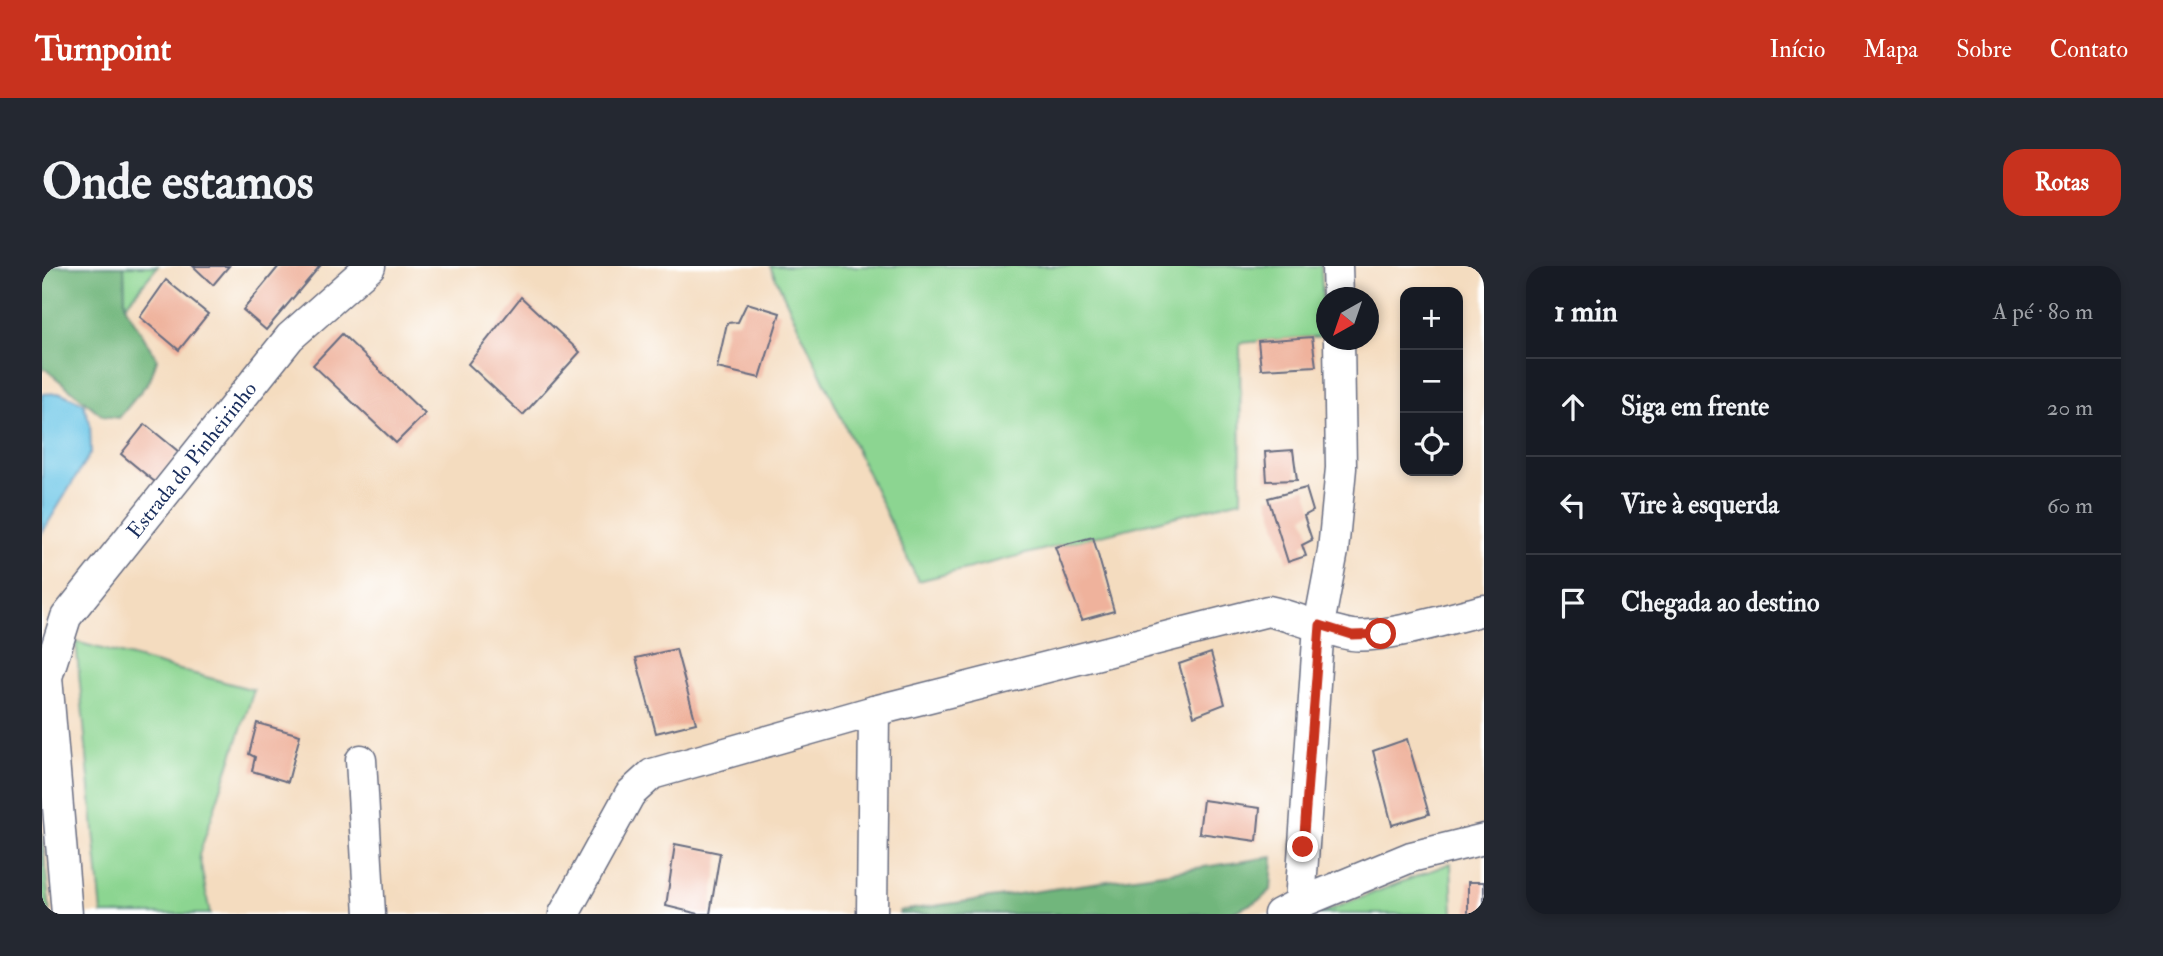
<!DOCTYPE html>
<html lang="pt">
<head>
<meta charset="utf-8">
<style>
  :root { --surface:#171b24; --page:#242831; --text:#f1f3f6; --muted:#9ea1a6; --line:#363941; --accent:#c8321e }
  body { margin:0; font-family:"IM FELL Double Pica",serif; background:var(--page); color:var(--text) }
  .controls { position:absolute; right:21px; top:21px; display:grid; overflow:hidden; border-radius:14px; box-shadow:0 4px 10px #0003 }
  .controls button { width:63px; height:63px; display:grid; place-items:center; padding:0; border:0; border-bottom:2px solid var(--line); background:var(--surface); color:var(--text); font:35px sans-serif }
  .compass { position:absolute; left:1274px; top:21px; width:63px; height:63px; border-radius:50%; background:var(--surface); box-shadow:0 4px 10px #0003; rotate:220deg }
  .stop { position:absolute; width:21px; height:21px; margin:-16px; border:5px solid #c8321e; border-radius:50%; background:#fff }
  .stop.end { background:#c8321e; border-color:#fff; box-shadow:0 2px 7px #0008 }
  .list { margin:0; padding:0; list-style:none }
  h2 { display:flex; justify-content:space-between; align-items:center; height:91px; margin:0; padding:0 28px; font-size:30px }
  h2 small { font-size:23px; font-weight:400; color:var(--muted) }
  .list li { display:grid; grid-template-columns:46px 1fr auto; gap:21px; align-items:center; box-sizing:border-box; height:98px; padding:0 28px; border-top:2px solid var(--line) }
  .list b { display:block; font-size:26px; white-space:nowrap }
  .list em { font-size:23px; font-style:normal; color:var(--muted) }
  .icon { flex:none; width:38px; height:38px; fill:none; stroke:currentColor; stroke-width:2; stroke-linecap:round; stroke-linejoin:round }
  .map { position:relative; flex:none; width:1442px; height:648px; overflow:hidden; border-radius:21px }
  header { display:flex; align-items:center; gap:42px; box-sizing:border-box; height:98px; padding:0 35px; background:var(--accent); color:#fff }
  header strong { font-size:33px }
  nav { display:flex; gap:38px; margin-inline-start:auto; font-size:24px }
  .intro { display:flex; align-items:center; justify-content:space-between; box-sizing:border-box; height:168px; padding:0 42px }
  h1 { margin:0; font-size:49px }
  .button { padding:18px 32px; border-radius:21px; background:var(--accent); color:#fff; font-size:24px; font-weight:700 }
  main { display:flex; gap:42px; padding:0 42px }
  aside { flex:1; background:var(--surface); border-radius:21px; box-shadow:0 4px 10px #0003 }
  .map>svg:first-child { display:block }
</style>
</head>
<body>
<header>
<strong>Turnpoint</strong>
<nav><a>Início</a><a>Mapa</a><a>Sobre</a><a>Contato</a></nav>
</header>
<div class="intro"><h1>Onde estamos</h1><a class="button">Rotas</a></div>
<main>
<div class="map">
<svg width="1442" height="648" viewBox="0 0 1442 648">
  <rect width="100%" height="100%" fill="#fff"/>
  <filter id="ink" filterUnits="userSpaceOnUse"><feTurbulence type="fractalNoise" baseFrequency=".0143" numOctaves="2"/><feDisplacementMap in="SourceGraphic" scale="14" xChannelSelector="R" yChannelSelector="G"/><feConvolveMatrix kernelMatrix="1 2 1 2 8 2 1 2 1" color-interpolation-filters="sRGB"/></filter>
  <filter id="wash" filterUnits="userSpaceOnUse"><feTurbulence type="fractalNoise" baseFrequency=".00686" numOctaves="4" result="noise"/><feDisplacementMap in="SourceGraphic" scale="28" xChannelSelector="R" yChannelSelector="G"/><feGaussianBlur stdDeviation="1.57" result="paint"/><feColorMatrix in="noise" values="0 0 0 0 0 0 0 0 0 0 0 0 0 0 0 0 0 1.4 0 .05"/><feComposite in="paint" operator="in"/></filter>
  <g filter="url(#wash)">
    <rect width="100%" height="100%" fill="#f4dcbf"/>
    <g fill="#8cd591" stroke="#548278" stroke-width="2">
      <polygon points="82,0 116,0 83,40"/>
      <polygon points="728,0 1279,0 1282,70 1198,77 1199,234 876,315"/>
      <polygon points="34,376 212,424 157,589 168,648 60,648"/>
      <polygon points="0,566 8,648 0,648"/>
      <polygon points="1409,597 1411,648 1277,648"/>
    </g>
    <g fill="#71b67b" stroke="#46726c" stroke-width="2">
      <polygon points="0,0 82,0 83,40 115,93 108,114 77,152 61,150 2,102 0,104"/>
      <polygon points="1231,591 1229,624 1219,633 1188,648 857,648 858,645"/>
    </g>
    <polygon fill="#67c5e6" stroke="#417aa2" stroke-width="2" points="19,127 41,137 48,157 49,186 0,267 0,128"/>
    <g id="blocks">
      <g fill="#efb29c">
        <polygon points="151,0 187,0 171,19"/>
        <polygon points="237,0 278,0 224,64 201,44"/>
        <polygon points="124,14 166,48 137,84 98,51"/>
        <polygon points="479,31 538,86 481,149 426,98"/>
        <polygon points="705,37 738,47 718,112 675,102 685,57 696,56"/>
        <polygon points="300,68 383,148 354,177 271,99"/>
        <polygon points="1270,71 1274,100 1219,103 1216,75"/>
        <polygon points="103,158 137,186 113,216 79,188"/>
        <polygon points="1251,184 1255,214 1225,215 1223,186"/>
        <polygon points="1264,222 1271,245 1262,250 1270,274 1260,279 1264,290 1246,296 1226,232"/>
        <polygon points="1051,271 1072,345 1040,354 1013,281"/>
        <polygon points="634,383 654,457 614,467 594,392"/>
        <polygon points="1169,387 1183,438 1152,450 1137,398"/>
        <polygon points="215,457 258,469 246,516 210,505 213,491 207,488"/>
        <polygon points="1365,473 1387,548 1350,559 1331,485"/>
        <polygon points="1161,534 1218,542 1215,575 1157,567"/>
        <polygon points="633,578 678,587 668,648 657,648 624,640"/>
        <rect x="1426" y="616" width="16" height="32"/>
      </g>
    </g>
  </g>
  <g filter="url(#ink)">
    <use href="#blocks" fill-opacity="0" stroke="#676c80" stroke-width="2"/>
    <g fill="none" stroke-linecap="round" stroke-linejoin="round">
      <defs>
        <g id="minor">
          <polyline points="1295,0 1296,32"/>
          <polyline points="319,494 328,648"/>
          <polyline points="1258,637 1277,359 1291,285 1299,202 1297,74"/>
          <path id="s1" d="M25,648L5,411L24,351L248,71L328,0"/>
          <path d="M522,648L588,528L610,508L832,445L1226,345C1254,351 1281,364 1310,369C1342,373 1408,352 1442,344"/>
          <polyline points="830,648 832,445"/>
          <polyline points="1237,648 1258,637 1369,591 1442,573"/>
        </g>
      </defs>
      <use href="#minor" stroke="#676c80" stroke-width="33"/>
      <use href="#minor" stroke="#fff" stroke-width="30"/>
    </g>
  </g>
  <g fill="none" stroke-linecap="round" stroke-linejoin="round" filter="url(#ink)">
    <polyline stroke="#c8321e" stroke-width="9" points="1261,581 1278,359 1310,369 1339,368"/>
  </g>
  <g text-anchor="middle" stroke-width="5" stroke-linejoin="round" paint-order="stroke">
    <g font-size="21" fill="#1b2f5e" stroke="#fff">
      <text dy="7" stroke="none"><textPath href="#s1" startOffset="502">Estrada do Pinheirinho</textPath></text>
    </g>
  </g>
</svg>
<div class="controls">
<button>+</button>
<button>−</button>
<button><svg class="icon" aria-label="locate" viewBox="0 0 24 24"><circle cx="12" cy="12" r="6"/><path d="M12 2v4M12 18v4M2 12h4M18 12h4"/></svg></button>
</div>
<svg class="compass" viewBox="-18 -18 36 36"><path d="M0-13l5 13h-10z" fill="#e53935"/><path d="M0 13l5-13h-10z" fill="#9ea1a6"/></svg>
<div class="stop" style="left:1339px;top:368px"></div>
<div class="stop end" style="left:1261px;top:581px"></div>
</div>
<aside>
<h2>1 min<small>A pé · 80 m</small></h2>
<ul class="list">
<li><svg class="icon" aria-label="ahead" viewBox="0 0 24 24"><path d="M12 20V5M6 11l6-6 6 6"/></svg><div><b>Siga em frente</b></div><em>20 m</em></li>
<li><svg class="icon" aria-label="left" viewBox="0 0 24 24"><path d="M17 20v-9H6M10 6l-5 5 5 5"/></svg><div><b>Vire à esquerda</b></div><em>60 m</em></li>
<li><svg class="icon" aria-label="arrive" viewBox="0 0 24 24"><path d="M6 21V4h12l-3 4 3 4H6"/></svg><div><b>Chegada ao destino</b></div></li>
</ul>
</aside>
</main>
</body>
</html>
